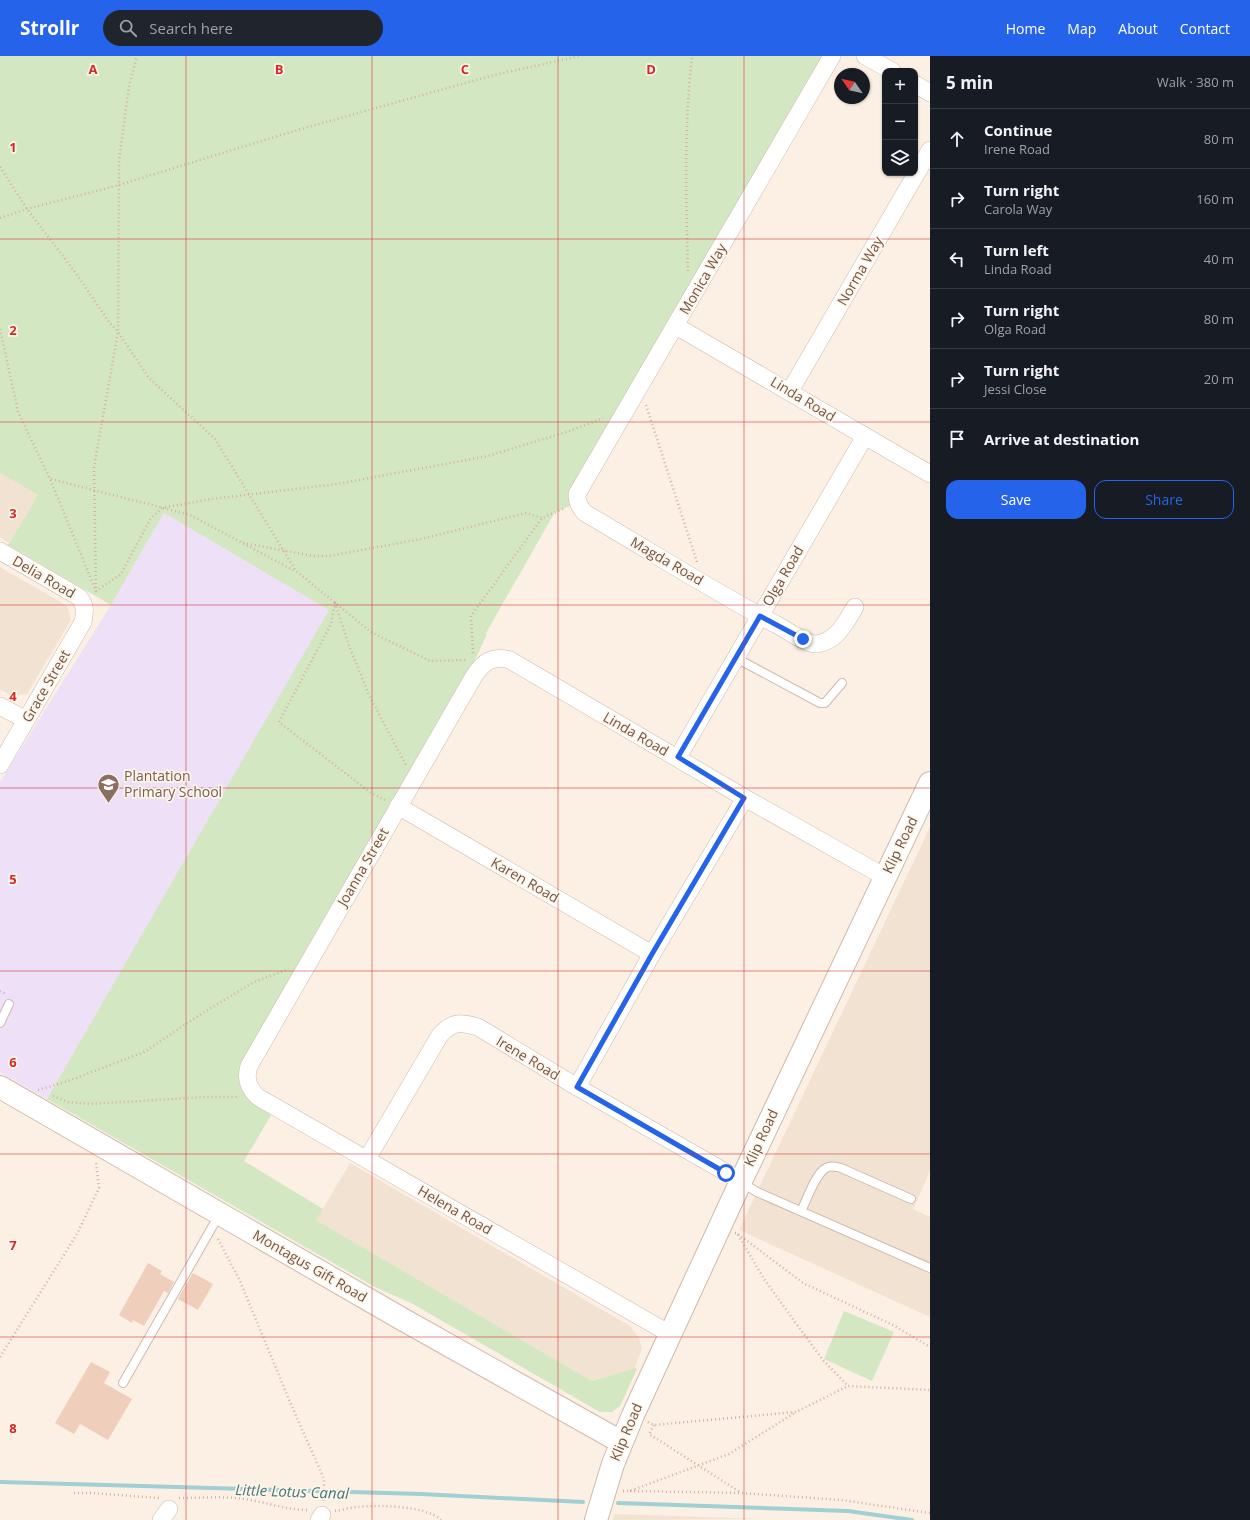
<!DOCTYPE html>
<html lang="en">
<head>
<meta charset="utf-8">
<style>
  :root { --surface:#171b24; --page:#20242c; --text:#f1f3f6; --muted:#9ea1a6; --line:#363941; --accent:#2563eb }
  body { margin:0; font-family:"Open Sans",sans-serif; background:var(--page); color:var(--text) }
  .controls { position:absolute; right:12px; top:12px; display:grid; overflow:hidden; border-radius:8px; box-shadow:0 1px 3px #0004 }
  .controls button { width:36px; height:36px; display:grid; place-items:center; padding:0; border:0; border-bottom:1px solid var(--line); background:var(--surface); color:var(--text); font:20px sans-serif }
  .compass { position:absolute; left:834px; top:12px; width:36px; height:36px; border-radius:50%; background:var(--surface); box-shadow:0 1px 3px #0004; rotate:304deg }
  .stop { position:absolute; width:12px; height:12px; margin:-9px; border:3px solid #2563eb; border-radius:50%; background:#fff }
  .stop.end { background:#2563eb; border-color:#fff; box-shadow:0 1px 4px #0008 }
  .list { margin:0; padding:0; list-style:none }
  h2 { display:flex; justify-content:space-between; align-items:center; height:52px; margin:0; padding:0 16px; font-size:17px }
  h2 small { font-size:13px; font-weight:400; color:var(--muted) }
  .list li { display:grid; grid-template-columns:26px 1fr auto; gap:12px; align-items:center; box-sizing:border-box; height:60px; padding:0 16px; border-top:1px solid var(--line) }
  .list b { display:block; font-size:15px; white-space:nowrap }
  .list p { margin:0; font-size:13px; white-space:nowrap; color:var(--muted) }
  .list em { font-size:13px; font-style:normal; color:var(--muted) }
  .actions { display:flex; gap:8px; padding:12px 16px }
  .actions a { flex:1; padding:9px 0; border:1px solid var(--accent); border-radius:12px; text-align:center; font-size:14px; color:var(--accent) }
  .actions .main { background:var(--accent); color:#fff }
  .icon { flex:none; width:22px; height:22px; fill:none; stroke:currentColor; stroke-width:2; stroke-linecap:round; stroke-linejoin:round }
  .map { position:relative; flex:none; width:930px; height:1464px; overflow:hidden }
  header { display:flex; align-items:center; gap:24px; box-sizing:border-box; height:56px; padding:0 20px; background:var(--accent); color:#fff }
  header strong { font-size:19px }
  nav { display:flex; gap:22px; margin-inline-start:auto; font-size:14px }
  .search { width:280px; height:36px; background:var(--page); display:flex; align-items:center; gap:10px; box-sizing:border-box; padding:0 14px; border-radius:22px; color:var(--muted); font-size:15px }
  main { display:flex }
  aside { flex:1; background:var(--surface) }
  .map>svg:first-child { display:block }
</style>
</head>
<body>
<header>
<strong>Strollr</strong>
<div class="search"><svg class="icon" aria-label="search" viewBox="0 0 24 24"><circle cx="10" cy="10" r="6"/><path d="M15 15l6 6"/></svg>Search here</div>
<nav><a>Home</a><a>Map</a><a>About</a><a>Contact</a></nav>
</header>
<main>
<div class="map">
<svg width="930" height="1464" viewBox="0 0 930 1464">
  <rect width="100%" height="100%" fill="#fbf0e3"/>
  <g fill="#f2e2d2">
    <polygon points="0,417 38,439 9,487 0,481"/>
    <polygon points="0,511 67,550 71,564 27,638 12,640 0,633"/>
    <polygon points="930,771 930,1115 913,1153 930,1161 930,1261 739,1174"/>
    <polygon points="350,1107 630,1270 639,1282 642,1292 635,1312 592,1325 316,1164"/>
    <polygon points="614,1458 765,1463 613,1464"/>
  </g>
  <polygon fill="#ede0f7" points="164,457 330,554 47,1043 0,1016 0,726 111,549"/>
  <g fill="#d4e7c3">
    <polygon points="0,0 826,0 574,448 555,456 486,577 487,578 473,608 243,1006 273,1056 244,1105 323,1153 316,1164 592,1325 635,1312 637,1313 620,1350 612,1356 600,1356 411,1247 375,1231 47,1043 329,554 164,457 111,549 8,489 38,439 0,417"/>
    <polygon points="844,1255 894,1276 872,1325 824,1303"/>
  </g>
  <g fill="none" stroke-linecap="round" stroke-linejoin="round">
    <g stroke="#a0cfd4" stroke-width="4">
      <polyline points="0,1426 421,1438 583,1446"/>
      <polyline points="618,1447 848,1455 912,1464"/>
    </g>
  </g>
  <g fill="#efcebc">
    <polygon points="148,1207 162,1215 160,1218 174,1226 168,1237 164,1235 144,1270 133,1264 132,1267 119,1259"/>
    <polygon points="193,1217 213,1228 198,1254 178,1243"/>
    <polygon points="91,1306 110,1316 104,1327 132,1343 108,1384 80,1368 74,1378 55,1367"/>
  </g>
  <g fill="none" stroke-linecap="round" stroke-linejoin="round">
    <defs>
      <g id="lane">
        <polyline points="736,602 820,647 825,647 842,627"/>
        <polyline points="0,967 9,948"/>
        <polyline points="741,1126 757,1136 930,1212"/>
        <path d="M801,1155C807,1144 815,1118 826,1112C831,1109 836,1111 841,1112L911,1143"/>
        <polyline points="123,1327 219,1159"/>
      </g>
      <g id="street">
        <path d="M832,0L577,438C577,446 579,451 585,457C650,495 713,535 779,570C788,575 808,589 817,588C837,585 846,566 855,551"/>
        <polyline points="865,0 892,15"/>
        <polyline points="915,28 930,37"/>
        <polyline points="676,270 930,418"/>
        <polyline points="790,335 930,94"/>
        <path d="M0,495L79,541C86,550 85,555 83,566L0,709"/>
        <polyline points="0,650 26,664"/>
        <polyline points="678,701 865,380"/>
        <polyline points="398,750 652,898"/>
        <polyline points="577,1031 652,898 745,742"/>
        <path d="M367,1103L440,979C453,965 461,966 478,971L577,1031L741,1125"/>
        <path d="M670,1278L258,1041C248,1032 245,1023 249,1010L474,620C483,606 493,599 510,604L745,742L885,821"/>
        <polyline points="161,1464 169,1453"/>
        <polyline points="319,1464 322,1459"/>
      </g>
      <g id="secondary">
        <polyline points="0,1031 402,1263 621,1386"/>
        <polyline points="596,1464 613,1408 633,1359 741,1125 930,727"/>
      </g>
    </defs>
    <use href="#lane" stroke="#cebaae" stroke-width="10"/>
    <use href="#street" stroke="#cebaae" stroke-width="18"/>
    <use href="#secondary" stroke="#d0b9ab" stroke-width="24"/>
    <g stroke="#d3b1a0" stroke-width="2.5" stroke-dasharray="1 3" stroke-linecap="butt">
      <polyline points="0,111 27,153 75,216 109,266 118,276 149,322 215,383 296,515 371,576 430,605 468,604"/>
      <polyline points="0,162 27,153 119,129 294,75 494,19 580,0"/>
      <path d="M688,215C686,144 684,72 692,0"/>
      <polyline points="0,273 18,356 50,423 96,535 121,518 151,462 162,452 211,443 337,428 488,400 570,375 603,362"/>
      <polyline points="646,349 697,506"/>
      <polyline points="51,423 190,459 295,515"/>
      <polyline points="243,487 314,500 329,500 421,483 526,457 542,462"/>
      <polyline points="96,532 94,411 118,276 119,104 129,30 137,0"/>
      <polyline points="473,597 471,560 542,462 565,452"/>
      <polyline points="385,744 371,737 279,666 331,568 335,547 350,592 369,639 406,709"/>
      <polyline points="0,935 6,938"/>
      <polyline points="38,1034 71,1024 144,996 201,958 254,926 286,914"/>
      <polyline points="53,1040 68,1046 90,1048 204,1041 239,1041"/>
      <polyline points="735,1177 737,1177 764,1223 822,1303 848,1330 930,1334"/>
      <polyline points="738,1178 803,1227 893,1269 930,1291"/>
      <polyline points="218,1183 240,1225 290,1346 324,1423 324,1445"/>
      <polyline points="0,1301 77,1178 99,1132 96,1106"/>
      <polyline points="648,1366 654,1369 796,1356 848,1330"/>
      <polyline points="654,1369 649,1378 740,1436"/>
      <polyline points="623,1435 630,1435 729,1398 796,1356"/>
      <polyline points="630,1435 741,1437 841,1444 930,1457"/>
      <polyline points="74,1437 91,1437 160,1442"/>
      <path d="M179,1442C200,1442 222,1440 244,1443C266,1446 286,1454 308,1454"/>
      <path d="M335,1455C342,1454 349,1452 357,1451C378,1449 425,1449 441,1464"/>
    </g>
    <use href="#lane" stroke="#fff" stroke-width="8"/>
    <use href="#street" stroke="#fff" stroke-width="17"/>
    <use href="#secondary" stroke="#fff" stroke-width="22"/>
  </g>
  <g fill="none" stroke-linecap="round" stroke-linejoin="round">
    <polyline stroke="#2563eb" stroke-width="5" points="726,1117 577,1031 652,898 744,742 678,701 760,560 803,583"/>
  </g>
  <path fill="none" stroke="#d62828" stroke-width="1" stroke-opacity="0.55" d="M186,0V1464M372,0V1464M558,0V1464M744,0V1464M0,183H930M0,366H930M0,549H930M0,732H930M0,915H930M0,1098H930M0,1281H930"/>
  <defs>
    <symbol id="school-pin" viewBox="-11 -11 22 30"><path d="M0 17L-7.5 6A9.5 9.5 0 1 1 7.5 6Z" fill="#8d6e63" stroke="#fef5e9"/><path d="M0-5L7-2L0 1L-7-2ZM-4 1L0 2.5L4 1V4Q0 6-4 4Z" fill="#fff"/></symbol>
  </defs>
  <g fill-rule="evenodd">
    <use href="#school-pin" x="96" y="716" width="25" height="34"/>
  </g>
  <g text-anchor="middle" stroke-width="3.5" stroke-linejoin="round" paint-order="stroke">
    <g font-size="14" fill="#71564b" stroke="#fef5e9">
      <text transform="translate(860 215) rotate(-60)" y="5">Norma Way</text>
      <text transform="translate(703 223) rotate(-60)" y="5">Monica Way</text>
      <text transform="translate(803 343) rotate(31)" y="5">Linda Road</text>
      <text transform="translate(667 505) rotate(30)" y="5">Magda Road</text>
      <text transform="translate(783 520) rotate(-60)" y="5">Olga Road</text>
      <text transform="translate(44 521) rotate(30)" y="5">Delia Road</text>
      <text transform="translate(46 630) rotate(-60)" y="5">Grace Street</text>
      <text transform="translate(636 678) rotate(30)" y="5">Linda Road</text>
      <text transform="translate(900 789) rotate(-64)" y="5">Klip Road</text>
      <text transform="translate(363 811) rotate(-60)" y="5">Joanna Street</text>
      <text transform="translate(525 824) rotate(30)" y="5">Karen Road</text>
      <text transform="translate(528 1002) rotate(31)" y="5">Irene Road</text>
      <text transform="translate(761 1082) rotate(-65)" y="5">Klip Road</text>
      <text transform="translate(455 1154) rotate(30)" y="5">Helena Road</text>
      <text transform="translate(310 1210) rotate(30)" y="5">Montagus Gift Road</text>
      <text transform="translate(626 1376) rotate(-67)" y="5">Klip Road</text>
    </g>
    <g font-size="14" fill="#785e54" stroke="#fef5e9" text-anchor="start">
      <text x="124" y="725">Plantation<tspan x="124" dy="16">Primary School</tspan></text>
    </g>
    <g font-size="15" font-style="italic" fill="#43777d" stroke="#fef5e9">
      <text transform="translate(292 1436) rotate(2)" y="5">Little Lotus Canal</text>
    </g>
  </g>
  <g font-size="13" text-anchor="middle" font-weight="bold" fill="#d62828" stroke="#fef5e9" stroke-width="3.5" stroke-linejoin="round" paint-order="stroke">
    <text x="93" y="18">A</text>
    <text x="279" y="18">B</text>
    <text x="465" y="18">C</text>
    <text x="651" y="18">D</text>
    <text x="13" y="96">1</text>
    <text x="13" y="279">2</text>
    <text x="13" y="462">3</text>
    <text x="13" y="645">4</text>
    <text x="13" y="828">5</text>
    <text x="13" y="1011">6</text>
    <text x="13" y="1194">7</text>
    <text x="13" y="1377">8</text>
  </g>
</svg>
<div class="controls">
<button>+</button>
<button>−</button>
<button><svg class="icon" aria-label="layers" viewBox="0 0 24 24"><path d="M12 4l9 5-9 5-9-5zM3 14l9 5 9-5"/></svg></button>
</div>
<svg class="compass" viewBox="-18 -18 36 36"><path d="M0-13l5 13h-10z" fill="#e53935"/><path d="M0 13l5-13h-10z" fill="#9ea1a6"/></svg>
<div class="stop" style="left:726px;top:1117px"></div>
<div class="stop end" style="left:803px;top:583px"></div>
</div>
<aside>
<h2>5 min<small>Walk · 380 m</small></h2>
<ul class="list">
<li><svg class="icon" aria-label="ahead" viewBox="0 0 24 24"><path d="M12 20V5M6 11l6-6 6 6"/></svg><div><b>Continue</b><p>Irene Road</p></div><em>80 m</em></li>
<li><svg class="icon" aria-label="right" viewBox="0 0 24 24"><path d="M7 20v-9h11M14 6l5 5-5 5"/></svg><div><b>Turn right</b><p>Carola Way</p></div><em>160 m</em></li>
<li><svg class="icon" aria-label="left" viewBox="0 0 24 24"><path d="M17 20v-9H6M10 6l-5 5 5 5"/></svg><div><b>Turn left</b><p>Linda Road</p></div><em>40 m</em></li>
<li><svg class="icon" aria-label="right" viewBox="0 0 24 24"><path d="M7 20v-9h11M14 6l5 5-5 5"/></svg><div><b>Turn right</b><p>Olga Road</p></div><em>80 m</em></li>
<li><svg class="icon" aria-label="right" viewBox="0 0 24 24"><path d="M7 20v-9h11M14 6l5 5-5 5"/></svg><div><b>Turn right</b><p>Jessi Close</p></div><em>20 m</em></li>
<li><svg class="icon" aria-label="arrive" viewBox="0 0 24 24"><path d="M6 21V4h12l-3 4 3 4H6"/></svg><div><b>Arrive at destination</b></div></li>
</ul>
<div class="actions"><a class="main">Save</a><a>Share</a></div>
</aside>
</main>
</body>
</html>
